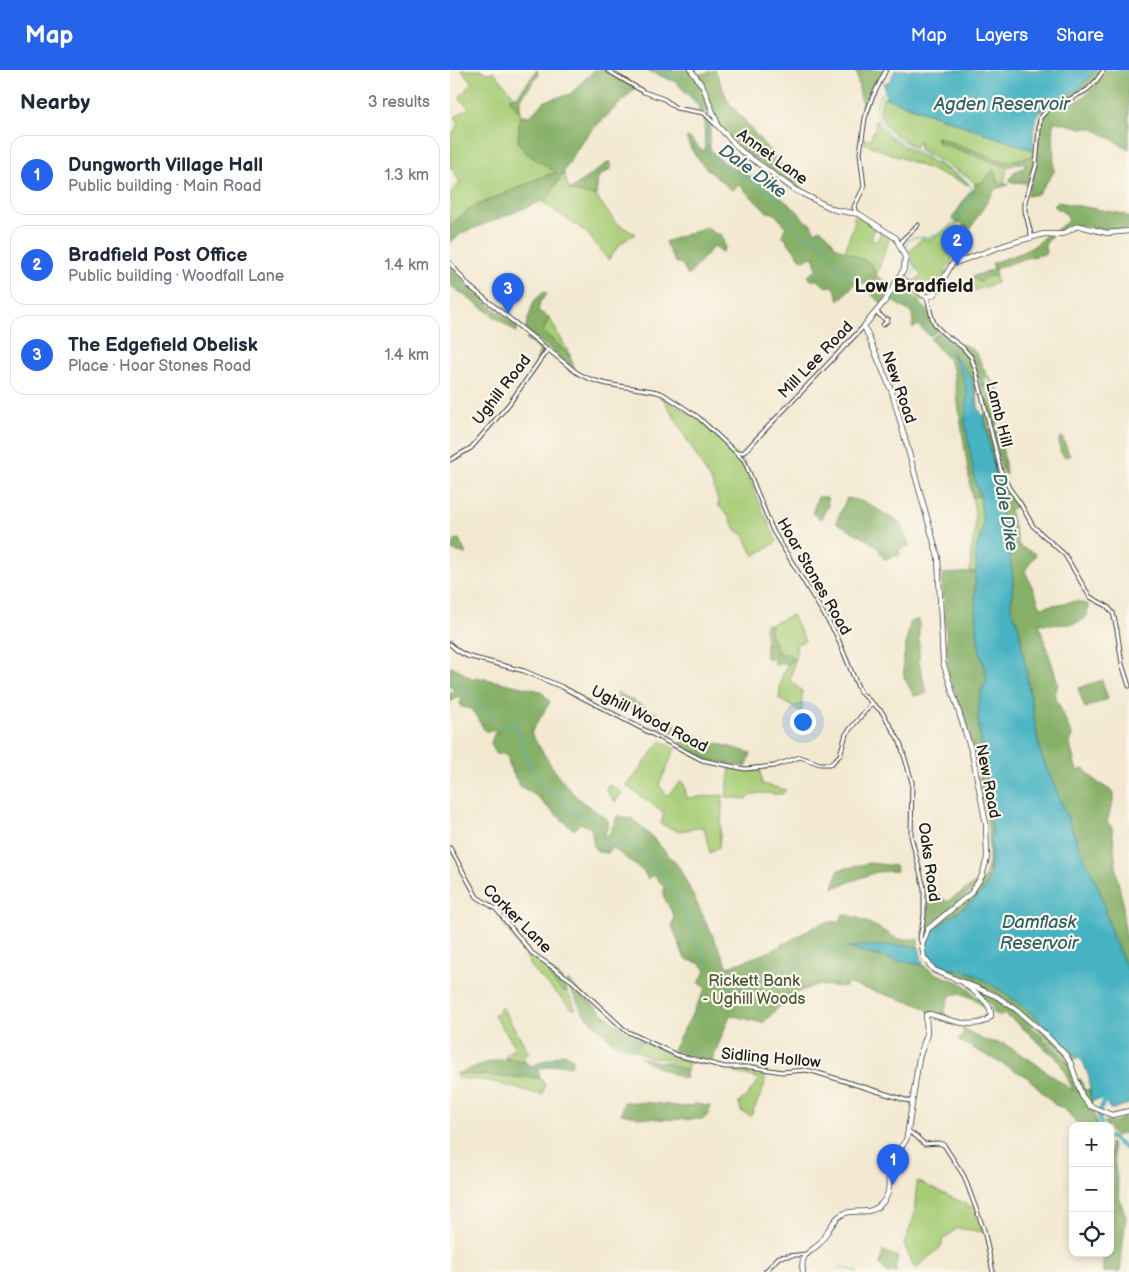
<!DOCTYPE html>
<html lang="en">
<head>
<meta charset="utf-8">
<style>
  :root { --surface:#fff; --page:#f6f6f7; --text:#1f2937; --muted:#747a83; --line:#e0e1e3; --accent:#2563eb }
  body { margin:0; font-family:"Balsamiq Sans",sans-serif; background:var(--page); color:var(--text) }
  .controls { position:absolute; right:15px; bottom:15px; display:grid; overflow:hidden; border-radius:10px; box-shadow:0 2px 8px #0003 }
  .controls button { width:45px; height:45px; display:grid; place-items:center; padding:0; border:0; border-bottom:1px solid var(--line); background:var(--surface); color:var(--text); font:25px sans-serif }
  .you { position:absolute; left:352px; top:651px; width:18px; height:18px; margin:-12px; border:4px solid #fff; border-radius:50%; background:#1a73e8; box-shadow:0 0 0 8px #1a73e833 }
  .badge { display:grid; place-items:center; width:32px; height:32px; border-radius:50%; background:var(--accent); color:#fff; font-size:16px; font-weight:700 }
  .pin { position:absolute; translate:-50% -41px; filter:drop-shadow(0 1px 2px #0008) }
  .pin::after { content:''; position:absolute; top:26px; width:18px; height:15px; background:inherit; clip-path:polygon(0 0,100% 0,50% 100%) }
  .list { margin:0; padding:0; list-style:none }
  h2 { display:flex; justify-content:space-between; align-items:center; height:65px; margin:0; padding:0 20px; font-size:21px }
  h2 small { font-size:16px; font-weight:400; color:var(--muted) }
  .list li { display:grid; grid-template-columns:32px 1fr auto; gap:15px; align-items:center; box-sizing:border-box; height:80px; margin:0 10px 10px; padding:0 10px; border:1px solid var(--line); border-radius:15px }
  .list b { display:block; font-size:19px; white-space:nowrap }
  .list p { margin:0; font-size:16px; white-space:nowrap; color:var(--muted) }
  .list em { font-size:16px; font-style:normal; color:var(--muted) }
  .icon { flex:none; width:28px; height:28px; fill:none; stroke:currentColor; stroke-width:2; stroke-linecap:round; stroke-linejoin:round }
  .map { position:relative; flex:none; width:679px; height:1202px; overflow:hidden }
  header { display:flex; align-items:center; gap:30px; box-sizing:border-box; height:70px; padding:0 25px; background:var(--accent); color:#fff }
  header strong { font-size:24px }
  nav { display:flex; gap:28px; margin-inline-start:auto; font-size:18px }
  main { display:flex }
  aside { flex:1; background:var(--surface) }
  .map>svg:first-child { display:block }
</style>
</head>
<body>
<header>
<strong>Map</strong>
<nav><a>Map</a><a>Layers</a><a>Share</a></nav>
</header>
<main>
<aside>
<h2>Nearby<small>3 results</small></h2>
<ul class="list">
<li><span class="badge">1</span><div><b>Dungworth Village Hall</b><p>Public building · Main Road</p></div><em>1.3 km</em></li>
<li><span class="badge">2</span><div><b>Bradfield Post Office</b><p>Public building · Woodfall Lane</p></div><em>1.4 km</em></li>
<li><span class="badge">3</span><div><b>The Edgefield Obelisk</b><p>Place · Hoar Stones Road</p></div><em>1.4 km</em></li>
</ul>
</aside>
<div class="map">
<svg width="679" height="1202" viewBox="0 0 679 1202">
  <rect width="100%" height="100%" fill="#fbf7ec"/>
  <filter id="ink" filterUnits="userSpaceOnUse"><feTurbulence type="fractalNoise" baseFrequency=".02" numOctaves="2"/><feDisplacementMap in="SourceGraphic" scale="10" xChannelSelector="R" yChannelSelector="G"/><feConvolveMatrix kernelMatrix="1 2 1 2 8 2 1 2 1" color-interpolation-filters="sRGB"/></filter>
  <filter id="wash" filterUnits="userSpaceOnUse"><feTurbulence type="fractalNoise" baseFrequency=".0096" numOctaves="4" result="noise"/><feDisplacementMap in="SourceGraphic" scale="20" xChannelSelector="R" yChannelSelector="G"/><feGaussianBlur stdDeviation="1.12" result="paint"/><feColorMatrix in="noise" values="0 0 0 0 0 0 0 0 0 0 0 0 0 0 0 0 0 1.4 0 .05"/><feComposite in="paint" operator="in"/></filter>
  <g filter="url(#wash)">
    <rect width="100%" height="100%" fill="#f3e9d1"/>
    <g fill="#a8cd77" stroke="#62744a">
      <polygon points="11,0 32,0 36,3 44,2 64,26 60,28 68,40 70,40 68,71 109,104 0,155 0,123 10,113 2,98 0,98 0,66 9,54 5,47 19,38 9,28 22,12"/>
      <path d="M433,27L581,80L586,77L585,86L556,92L487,67V72L557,97L554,113H547L546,103L533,112L525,114L518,107L469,79L470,69L465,77C445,65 423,55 433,27Z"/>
      <path d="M426,50C436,75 498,95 519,115L414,73V69L420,70L426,56L425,52Z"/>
      <polygon points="114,103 119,120 146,126 166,153 185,164 170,174 158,190 136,162 91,131 97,129"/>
      <polygon points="406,145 425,156 421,170 426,172 432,161 440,167 426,206 395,181 405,150 403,148"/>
      <path d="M507,152L511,156C505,162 500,168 499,176L507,179V182L485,218L481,223L475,224L463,212L471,205L458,183L471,169H482Z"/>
      <polygon points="544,199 547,213 517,223 522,207"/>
      <polygon points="451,211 457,211 474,229 469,234 459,223 459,216 456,214 447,223 443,222"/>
      <polygon points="99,247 121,287 93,262"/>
      <polygon points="540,312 548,319 555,334 544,344 535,332 531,316 536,316 539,327 543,327"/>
      <polygon points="203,322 247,348 294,392 306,426 327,472 304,486 293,464 286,460 279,447 268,435 269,432 261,411 214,330"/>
      <polygon points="530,426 533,456 526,479 526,502 520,502 521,482 525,461 525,441 522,427"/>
      <path d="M342,545L355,571L347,574L345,590L340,610L352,621V643L328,628L330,627C329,613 332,599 343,590L329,584L320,562L321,554Z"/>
      <polygon points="211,671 225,679 209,715 217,726 230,712 234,714 237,728 273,725 269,778 260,783 254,757 228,761 211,754 214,743 177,716"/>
      <path d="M280,698L296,701L310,700L312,714L336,720L332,724C320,725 306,719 297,729L276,727Z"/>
      <polygon points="158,714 172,723 165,732 156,721"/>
      <path d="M55,854L81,886L99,898C98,908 106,915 113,921H117L126,939H122L83,900L76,886L53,855Z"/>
      <polygon points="52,937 79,983 73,987 76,992 54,988 65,976 44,945"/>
      <polygon points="193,971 235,990 201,988 184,980"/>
      <polygon points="239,991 237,1001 214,992"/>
      <path d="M295,999L316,1001L314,1017L301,1046L291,1041L289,1032C300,1024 302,1019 310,1009L283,1002Z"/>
      <polygon points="6,1004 90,1008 95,1015 92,1025 39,1011 7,1008"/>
      <polygon points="467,1111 524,1138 533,1162 508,1158 492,1170 492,1176 465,1199 454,1174 464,1147"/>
    </g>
    <g fill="#86b068" stroke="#516642">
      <polygon points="87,0 88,5 70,30 70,40 68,40 59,28 68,25"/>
      <polygon points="144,0 156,0 184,17 185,19 141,61 131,73 97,129 12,163 0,172 0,155 21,138 99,104 108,104 75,82 68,71 70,45 80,46 95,31 120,24"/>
      <polygon points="196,0 240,0 252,17 264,49 257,43 249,41 248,35 226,12"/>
      <polygon points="265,0 278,31 353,121 343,116 292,79 271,59 248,5"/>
      <polygon points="406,0 434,0 413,42"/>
      <polygon points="646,0 652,0 635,20 618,29 600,34 590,43 586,44 594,35 611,28 632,14"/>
      <path d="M656,0H679V79L642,58H631L612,53L603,52L604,102L588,124L577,126L588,92L589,51L600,37C606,35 611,36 617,35C634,31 647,14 656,0Z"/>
      <path d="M254,44L262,52L260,58V79L273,92L314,114L347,141L355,151L360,153L365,162L370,159L378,165L385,176L422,194L426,206L443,215L432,233L422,225L425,220L415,214L408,212L405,213L389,231L385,218L382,216L376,217L368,210H361L358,206L367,199L363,187L352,190L332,165L336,157L324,143L317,142L289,115L282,120L280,119C260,101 247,94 236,68L239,67L251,80L255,81Z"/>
      <polygon points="487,67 556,92 585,86 583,98 577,113 562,112 559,111 564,102 575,97 574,92 557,97 487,72"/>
      <polygon points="160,91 161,99 148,107 146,126 119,120"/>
      <polygon points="543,100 546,103 547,112 554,113 559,115 545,119 520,159 520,165 517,166 518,172 510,174 516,157 510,152 507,152 502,149 520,121 524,121 525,114 533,112"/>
      <polygon points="608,132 673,144 679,147 679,159 657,161 631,155 615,161 604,162 619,150 617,145 604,136"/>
      <polygon points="256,157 264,163 272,165 275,178 272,183 264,176 238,206 232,194 225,192 215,172"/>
      <path d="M596,164L602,165L595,175L596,184L576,188L545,199L546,206H537L530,212L525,209L521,210L522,207L544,199L542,193C561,186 584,182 596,164Z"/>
      <polygon points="0,195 18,217 68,258 66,262 0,215"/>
      <polygon points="456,214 459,216 459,223 478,241 488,260 480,266 468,255 463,258 462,254 463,253 462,243 439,229 443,222 447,223"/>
      <path d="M94,222L97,224L90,232L88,241L99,247L93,262C104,272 123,283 124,299L75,259L84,231Z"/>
      <polygon points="490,262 522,288 527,317 528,338 521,307 502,285 513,307 517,322 515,352 525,410 530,426 522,427 503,299 498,289 480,269"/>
      <polygon points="78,266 96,280 86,293 90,280 76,270"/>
      <path d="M511,274C528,277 528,290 536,303C539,309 544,312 548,319H546L538,307L534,309L536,316H531L522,287Z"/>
      <path d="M539,331L544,344L552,336V343L545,357C552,372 555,388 556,405L553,403L535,332Z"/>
      <path d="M535,342L550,402L560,424L571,438L565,437L560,440L569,476L586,484L575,501L591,537L626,531L638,535L637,546C624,559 605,553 589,554L608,613L605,626L622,665L620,675L627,701L634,699L647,712L663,722V731L657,752L662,757L667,807L673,833V847L679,882V903L663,868L650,821L631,780L590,682L568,554L561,539L563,510L559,480L546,420V408L534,348Z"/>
      <polygon points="612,367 620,386 614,387 610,381 609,369"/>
      <polygon points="368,427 377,427 378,436 371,449 362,443"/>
      <polygon points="397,428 415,432 450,453 460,476 449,479 450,485 434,489 426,475 386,452"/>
      <polygon points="9,469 16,484 1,480 5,470"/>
      <polygon points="526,502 525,525 528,573 537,609 530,624 528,648 542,757 540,804 536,816 529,826 483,860 477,871 476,867 480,860 525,821 536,805 539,791 539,762 529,705 522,674 499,605 492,504"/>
      <polygon points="469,549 469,593 477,623 464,626 454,607 453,592 460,552"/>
      <polygon points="315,554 321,554 320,562 329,584 338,583 343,590 337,594 324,594 324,589 316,588"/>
      <path d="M0,597L8,599L23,610L26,607L91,621L100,632L81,663C93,683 106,705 122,722C133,735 148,740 159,752L155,764L158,767L168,745L177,749L182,748L205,770L229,797L278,897L321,881L372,853L390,851L393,844L408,848L427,857L448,869H468V877L398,878L448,891L473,895L485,903L513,914L538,937L540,943L537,948L530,951L536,945L537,941C529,931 516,922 503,924L499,928L493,946L478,942V940L466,934L397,913L396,917L366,915L351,921L339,926L313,953L280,945L262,991L223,980L256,918L249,913L256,899L249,893L235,889L222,856L224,846L214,827V817L204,805L198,809L194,802L162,777L158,783L148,782L144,777L141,758L130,753L124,760L94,734L88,727L70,716L60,698L57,684H46L41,673L44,664L48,662L46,661H35L22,639L11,637L10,632L13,630L9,627L0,632V624L4,619L0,617Z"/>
      <polygon points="652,610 658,629 635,638 628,618"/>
      <polygon points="167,622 262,674 264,675 266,673 301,683 296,697 258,690 229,677 234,668 189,646 168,629"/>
      <polygon points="419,793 445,796 447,801 426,802 383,818 388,800"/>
      <polygon points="527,812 521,821 477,858 473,864 478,832 487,823 497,832"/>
      <path d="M485,895C497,897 511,899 523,904C564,923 597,956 628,987L622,991C600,972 577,946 554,929C533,913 506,909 484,897Z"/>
      <path d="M99,898L110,907L117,921H113C106,915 98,908 99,898Z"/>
      <path d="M118,910C141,933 164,956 193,971L184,980L165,974L133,943L117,913Z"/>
      <path d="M520,916L558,936L574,949L616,989L626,1010L631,1009L634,1020L639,1019L647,1056H629L614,1038L605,1035L577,1007L508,970L513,964V958L533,970L554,974L582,991L623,1021C618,1010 610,986 599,982L566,952L552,943L551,946L544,943L542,936Z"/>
      <path d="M115,983L123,989L121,996L112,994L88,999L90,1008L6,1004C30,996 58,980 81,996Z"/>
      <polygon points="190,987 207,992 214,992 237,1001 235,1009 200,994"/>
      <path d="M174,1032L204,1033L234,1037L246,1034L260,1036C260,1043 259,1045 253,1049C226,1050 198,1050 171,1044Z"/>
      <polygon points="674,1047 679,1051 676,1063 665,1066 660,1061 660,1056 656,1056 654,1052 669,1051"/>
      <polygon points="660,1073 662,1075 670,1131 676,1146 670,1202 653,1202 653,1183 660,1183"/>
      <polygon points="433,1181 448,1187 445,1199 447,1202 437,1202 430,1195"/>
    </g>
    <g fill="#46b3c2" stroke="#31686f">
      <path d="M445,0H646C638,7 632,17 624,22C617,27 609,28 602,31C581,38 584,60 583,78L579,79L436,28L434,13L440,11Z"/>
      <polygon points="501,282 521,307 528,338 534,348 546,408 546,420 559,480 563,510 561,539 568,554 590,682 631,780 650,821 663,868 679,903 679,1034 663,1039 660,1039 654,1029 641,1031 639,1007 633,992 579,941 554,922 522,903 485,895 482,893 476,882 477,871 483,860 529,826 536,816 540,804 542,757 528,648 530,624 537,609 528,573 525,525 526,479 533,456 530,426 525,410 515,352 517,322 513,307"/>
      <polygon points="447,875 469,877 473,895 448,891 395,877"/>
    </g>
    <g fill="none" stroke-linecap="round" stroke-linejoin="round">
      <g stroke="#46b3c2" stroke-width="1">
        <polyline points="201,0 227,10 255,43"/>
        <polyline points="659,0 679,2"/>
        <path d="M435,21C419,34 428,55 442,66L516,110L522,119C521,133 500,159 486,165C478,168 468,166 459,169C453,180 460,190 466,199L459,210"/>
        <polyline points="257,47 257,84 284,104 302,111 318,122 329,131 334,141 350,163 354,166 361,165 389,193 388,202 397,205 438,224"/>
        <polyline points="442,226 468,239 475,257 492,272 501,283"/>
        <polyline points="450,228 448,220 452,214 455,212"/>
        <polyline points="0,607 25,630 50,656 66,654 83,705 98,723 110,725 114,737 139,749 148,749 153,775 178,774 208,796 230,832 258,896"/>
        <polyline points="266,904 283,921 323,910 357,886 366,882 385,881 396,878"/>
        <polyline points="61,1001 78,1000 117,987"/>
        <polyline points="391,1197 408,1202"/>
      </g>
      <g stroke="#46b3c2" stroke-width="4.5">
        <polyline points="651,1056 649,1046 654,1029"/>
        <polyline points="660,1067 679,1081"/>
      </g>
    </g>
  </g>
  <g filter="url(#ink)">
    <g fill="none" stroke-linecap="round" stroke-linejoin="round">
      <defs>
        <g id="street">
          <polyline points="157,0 194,22 214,29 226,38 254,43 266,55"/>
          <polyline points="406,143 404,137 414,117 410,83 415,48 422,28 436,0"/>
          <polyline points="582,168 575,141 575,131 586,96 590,48 601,36 618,30 637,20 646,11 654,0"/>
          <polyline points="450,176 453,169 468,155"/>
          <path d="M0,193L19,216L126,302C149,317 181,316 207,322L213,324L248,347L294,390L323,461L386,564L410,622L432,642L450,672L462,712L461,766L474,818V846L470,868L472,875"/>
          <polyline points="503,194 512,164 512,157"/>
          <polyline points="477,227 482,248 485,255 493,263 512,277 521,287 526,301 551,401 559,418 570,433 583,456 615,485 640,527 657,536 663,543 667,560 672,594 679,616"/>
          <polyline points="426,242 437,251 438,249"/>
          <polyline points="433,255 437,251"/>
          <polyline points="288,383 294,382 414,256"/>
          <polyline points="0,390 21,378 59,334 98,279"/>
          <polyline points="0,574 8,581 17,586 74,601 112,617 252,690 295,699 324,696 350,687 370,694 381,694 390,685 396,664 422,633"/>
          <polyline points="0,778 27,827 46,839 82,883 122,911 176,961 227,985 275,997 302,997 332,1002 356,1000 365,1002 462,1032"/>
          <polyline points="458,1061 467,1067 474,1074 489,1073 494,1075 514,1106 534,1160 543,1202"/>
          <polyline points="315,1202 329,1187 356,1184"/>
        </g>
        <g id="secondary">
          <polyline points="241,0 253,17 267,52 267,55 291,81 345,120 385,140 409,144 446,168 455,187 454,199 435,231 414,256 442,322 488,487 493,592 522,683 536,754 537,788 532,806 521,823 478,859 472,875 474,888 484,900 546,926 567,940 596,965 616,985 621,994 632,1026 640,1036 662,1045 679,1041"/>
          <path d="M448,209C461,209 466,223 477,227L483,225L487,220L502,194L558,174L594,164H613L625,157L630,156L657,163L679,161"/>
          <path d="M353,1202C352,1197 352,1192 354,1187C358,1182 365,1178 369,1174C377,1165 382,1149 393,1144C406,1138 420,1147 432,1133C443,1121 437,1109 439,1095C442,1083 454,1078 457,1067L469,988L477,964L476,945L480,944C497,949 528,962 541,946C542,931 524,923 515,914"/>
        </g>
      </defs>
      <use href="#street" stroke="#3c3b37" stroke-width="5"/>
      <use href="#secondary" stroke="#3c3b37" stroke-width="6"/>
      <use href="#street" stroke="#fff" stroke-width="3"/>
      <use href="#secondary" stroke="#fff" stroke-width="4.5"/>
    </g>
  </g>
  <g text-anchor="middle" stroke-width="4.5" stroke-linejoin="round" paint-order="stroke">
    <g font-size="16" fill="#1c1c1c" stroke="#fbf7ec">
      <text transform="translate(323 86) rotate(36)" y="6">Annet Lane</text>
      <text transform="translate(365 289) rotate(-46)" y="6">Mill Lee Road</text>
      <text transform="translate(450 317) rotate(71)" y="6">New Road</text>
      <text transform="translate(51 319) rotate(-52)" y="6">Ughill Road</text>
      <text transform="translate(550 344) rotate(76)" y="6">Lamb Hill</text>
      <text transform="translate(365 506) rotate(60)" y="6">Hoar Stones Road</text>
      <text transform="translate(200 648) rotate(27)" y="6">Ughill Wood Road</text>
      <text transform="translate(539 711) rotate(79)" y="6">New Road</text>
      <text transform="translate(480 792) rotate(82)" y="6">Oaks Road</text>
      <text transform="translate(68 848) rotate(45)" y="6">Corker Lane</text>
      <text transform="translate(321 987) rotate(5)" y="6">Sidling Hollow</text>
    </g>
    <g font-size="16" fill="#4d5a3c" stroke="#fbf7ec">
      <text x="304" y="916">Rickett Bank<tspan x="304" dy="18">- Ughill Woods</tspan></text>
    </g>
    <g font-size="18" font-style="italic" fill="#2f6067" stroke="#fbf7ec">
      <text x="552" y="40">Agden Reservoir</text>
      <text transform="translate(303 101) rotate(36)" y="6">Dale Dike</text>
      <text transform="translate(556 442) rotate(80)" y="6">Dale Dike</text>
      <text x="589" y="858">Damflask<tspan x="589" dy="21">Reservoir</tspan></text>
    </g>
    <g font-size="19" font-weight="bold" fill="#1c1c1c" stroke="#fbf7ec">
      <text x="464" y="222">Low Bradfield</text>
    </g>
  </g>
</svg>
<div class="controls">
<button>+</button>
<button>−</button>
<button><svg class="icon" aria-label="locate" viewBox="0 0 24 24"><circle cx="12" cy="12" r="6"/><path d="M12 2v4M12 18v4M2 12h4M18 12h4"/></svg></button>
</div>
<div class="you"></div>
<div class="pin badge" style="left:443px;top:1115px">1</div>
<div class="pin badge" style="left:507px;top:196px">2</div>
<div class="pin badge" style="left:58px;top:244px">3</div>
</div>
</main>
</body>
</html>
